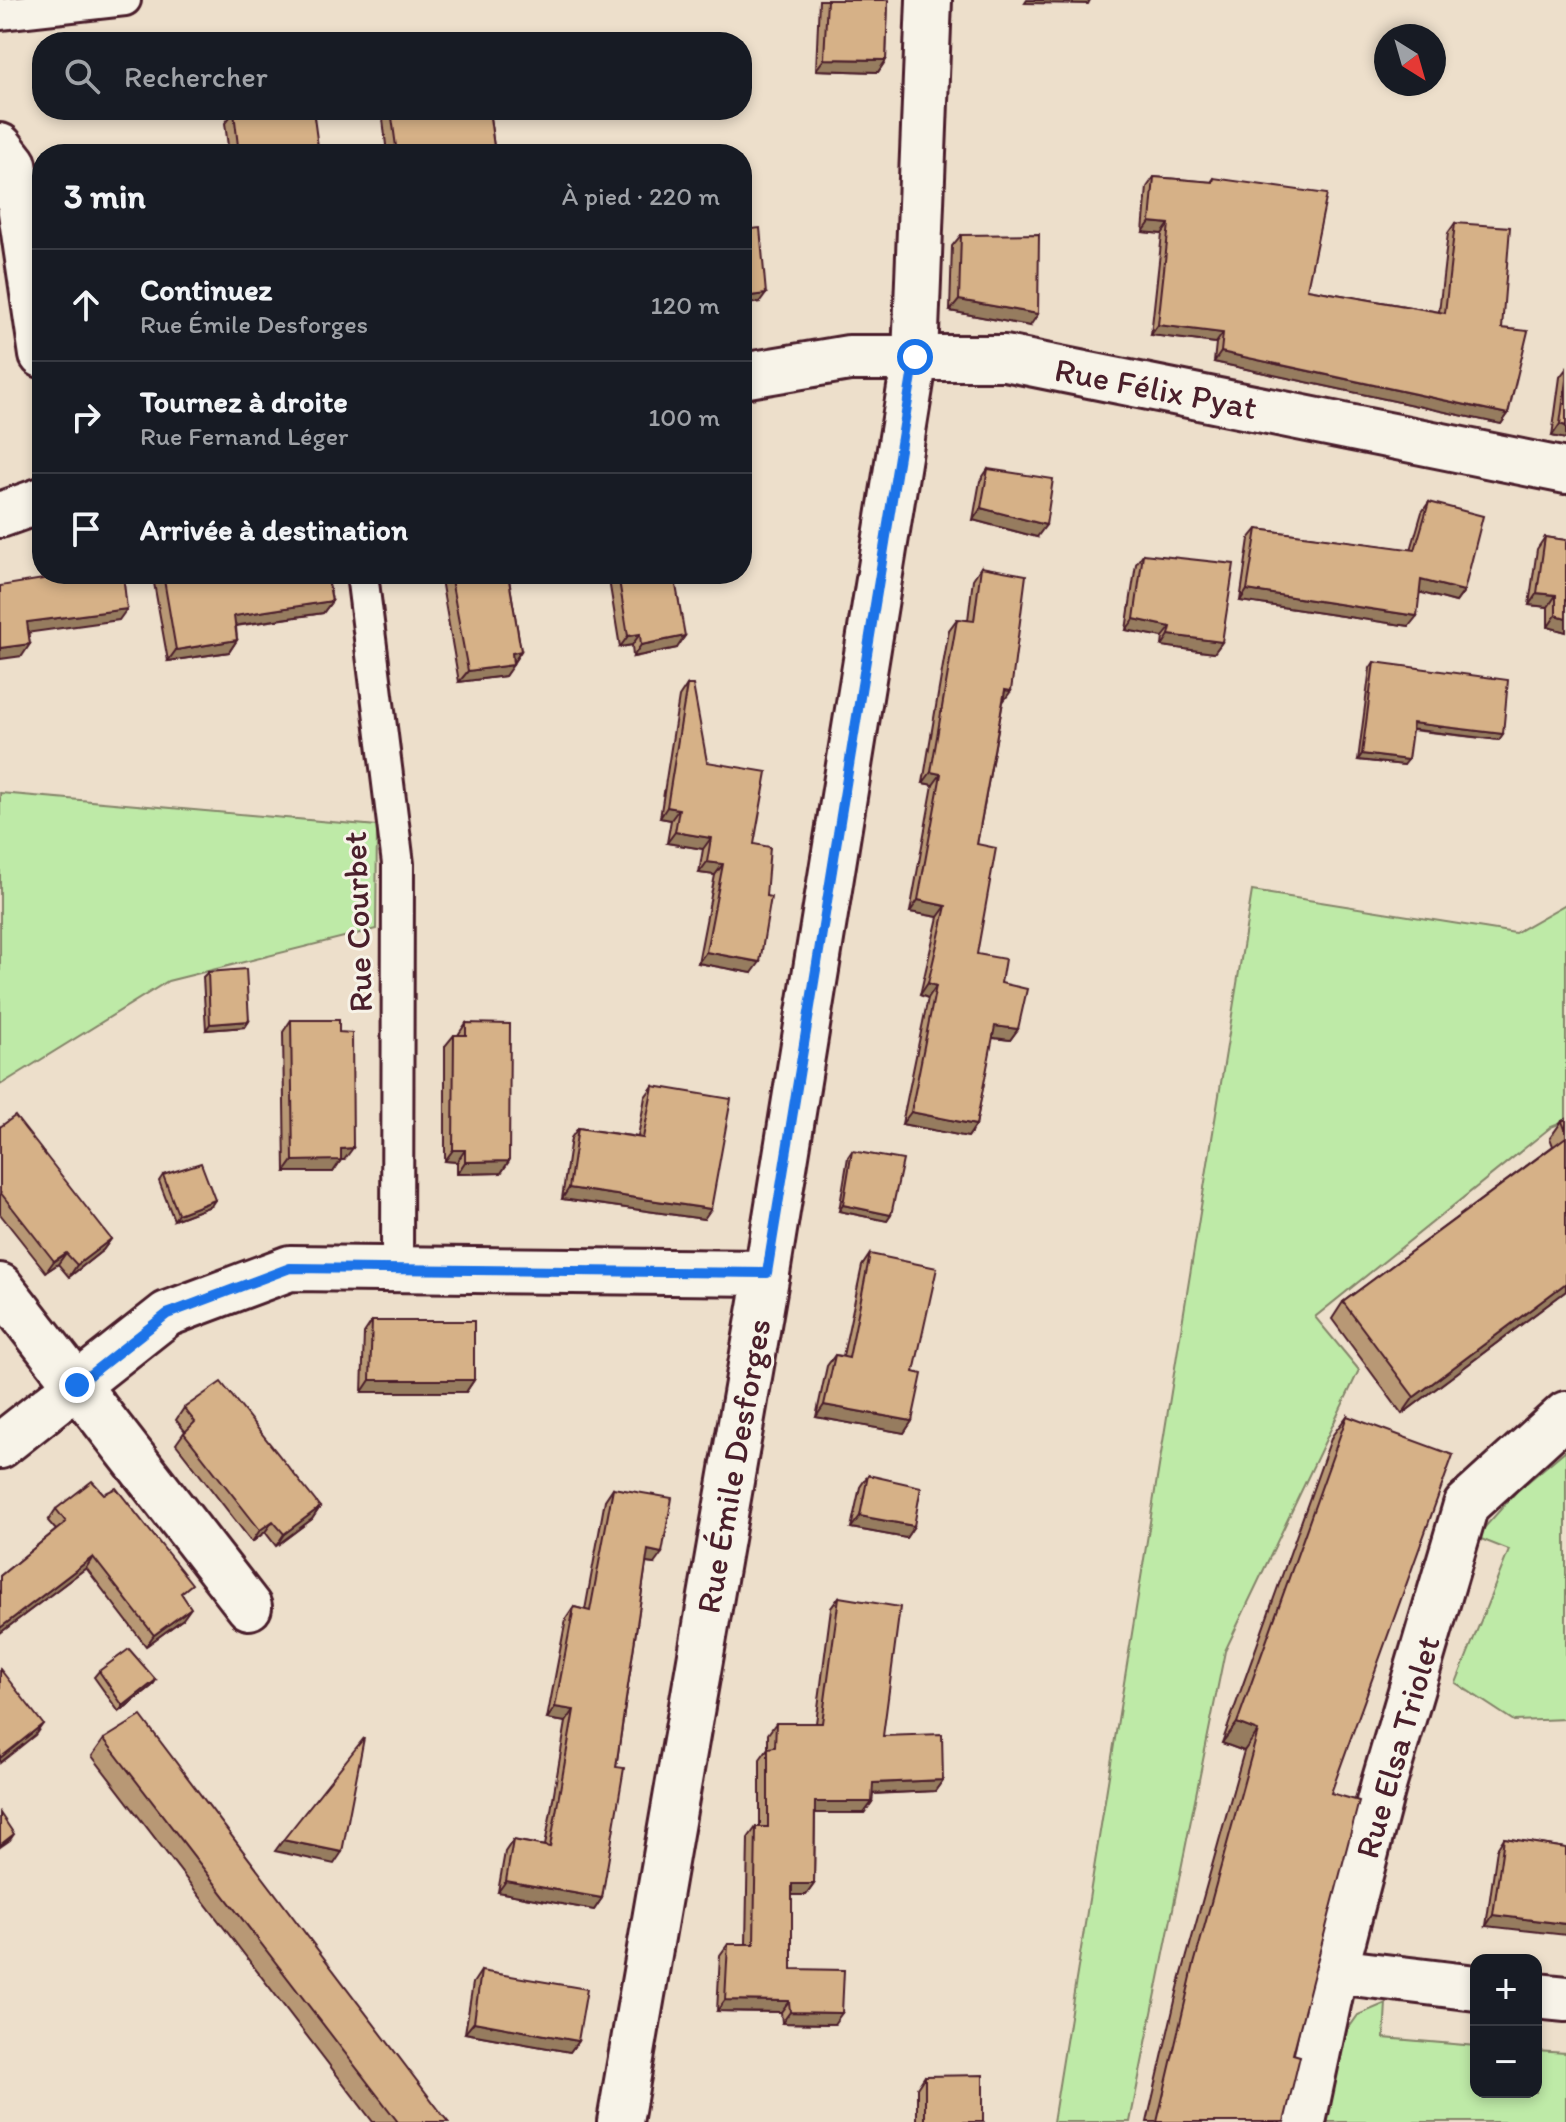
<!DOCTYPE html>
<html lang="fr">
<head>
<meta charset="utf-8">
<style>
  :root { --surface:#171b24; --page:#242831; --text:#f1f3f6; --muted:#9ea1a6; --line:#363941 }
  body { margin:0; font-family:Itim,sans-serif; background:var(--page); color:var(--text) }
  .controls { position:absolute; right:24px; bottom:24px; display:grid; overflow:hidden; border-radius:16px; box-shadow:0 4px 12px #0003 }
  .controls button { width:72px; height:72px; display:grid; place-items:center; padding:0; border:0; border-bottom:2px solid var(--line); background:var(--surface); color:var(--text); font:40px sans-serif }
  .compass { position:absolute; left:1374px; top:24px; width:72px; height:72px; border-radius:50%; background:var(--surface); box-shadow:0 4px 12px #0003; rotate:143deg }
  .stop { position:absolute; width:24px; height:24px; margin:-18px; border:6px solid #1a73e8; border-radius:50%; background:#fff }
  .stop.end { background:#1a73e8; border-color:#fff; box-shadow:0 2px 8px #0008 }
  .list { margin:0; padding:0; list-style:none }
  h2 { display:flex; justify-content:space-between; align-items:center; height:104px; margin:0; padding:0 32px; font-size:34px }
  h2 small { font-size:26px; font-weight:400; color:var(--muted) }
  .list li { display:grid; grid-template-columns:52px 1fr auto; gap:24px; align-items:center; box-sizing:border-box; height:112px; padding:0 32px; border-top:2px solid var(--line) }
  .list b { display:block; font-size:30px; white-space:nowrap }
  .list p { margin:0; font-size:26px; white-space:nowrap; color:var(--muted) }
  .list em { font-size:26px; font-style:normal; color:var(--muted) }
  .icon { flex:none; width:44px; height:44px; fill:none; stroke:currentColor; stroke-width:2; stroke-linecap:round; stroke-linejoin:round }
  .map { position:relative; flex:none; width:1566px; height:2122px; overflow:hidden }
  .search { position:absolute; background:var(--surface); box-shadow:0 4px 12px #0003; left:32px; top:32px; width:720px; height:88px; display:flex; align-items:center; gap:20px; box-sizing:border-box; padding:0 28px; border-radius:32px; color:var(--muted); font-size:30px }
  .panel { position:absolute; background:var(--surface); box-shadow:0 4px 12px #0003; left:32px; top:144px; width:720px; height:440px; border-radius:32px }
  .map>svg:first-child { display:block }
</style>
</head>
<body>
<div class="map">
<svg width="1566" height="2122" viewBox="0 0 1566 2122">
  <rect width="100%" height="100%" fill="#eddfcb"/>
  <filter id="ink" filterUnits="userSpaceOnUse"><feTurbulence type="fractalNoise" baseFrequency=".0125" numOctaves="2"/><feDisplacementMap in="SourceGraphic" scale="16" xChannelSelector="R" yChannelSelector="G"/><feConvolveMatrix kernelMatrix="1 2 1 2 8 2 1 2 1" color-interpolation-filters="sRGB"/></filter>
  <g filter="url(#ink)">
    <g fill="#beeaa7" stroke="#848469" stroke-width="2">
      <polygon points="0,793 377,826 376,929 168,981 0,1085"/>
      <polygon points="1252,891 1515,933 1566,904 1566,1121 1551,1127 1315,1317 1359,1370 1225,1651 1130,2122 1053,2122"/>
      <polygon points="1566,1450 1566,1719 1514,1721 1456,1683 1509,1550 1476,1537 1517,1491"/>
      <polygon points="1386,2003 1384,2038 1476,2046 1476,2092 1536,2092 1536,2051 1566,2053 1566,2122 1323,2122 1341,2039 1358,2015"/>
    </g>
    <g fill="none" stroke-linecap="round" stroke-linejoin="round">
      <defs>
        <g id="service">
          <polyline points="0,14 125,0"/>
          <polyline points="362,574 398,864 397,1269"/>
        </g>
        <g id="minor">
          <polyline points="0,146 14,164 42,355"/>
          <polyline points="0,1286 249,1607"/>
          <polyline points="0,1446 167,1314 290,1268 767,1273"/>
          <polyline points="1335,1971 1476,1988"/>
          <polyline points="1536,1996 1566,1999"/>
          <polyline points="620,2122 767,1273 915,357 929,0"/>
          <polyline points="1303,2122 1335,1971 1384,1783 1466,1505 1566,1414"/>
        </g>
        <g id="tertiary">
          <polyline points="742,376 849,358 1005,358 1566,471"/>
          <polyline points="0,515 42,500"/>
        </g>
      </defs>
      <use href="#service" stroke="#4a1f2b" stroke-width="36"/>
      <use href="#minor" stroke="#4a1f2b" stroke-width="50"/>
      <use href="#tertiary" stroke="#4a1f2b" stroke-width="50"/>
      <use href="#service" stroke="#f7f3e8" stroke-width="30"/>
      <use href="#minor" stroke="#f7f3e8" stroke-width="44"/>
      <use href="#tertiary" stroke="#f7f3e8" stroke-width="44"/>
    </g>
    <g fill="#b89874" stroke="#4a1f2b" stroke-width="2">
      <polygon points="819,0 888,0 886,60 878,72 816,70"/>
      <polygon points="382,110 489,110 495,154 387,154"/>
      <polygon points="234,112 319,154 229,154 225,123"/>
      <polygon points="1154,177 1211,182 1214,178 1307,289 1439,312 1448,233 1455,223 1502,328 1508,414 1501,424 1214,362 1216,343 1151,335 1162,234 1143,232 1147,187"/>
      <polygon points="961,235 1030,326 950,311 952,246"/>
      <polygon points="1566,369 1566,439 1552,436 1560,377"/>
      <polygon points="988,469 1037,537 973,520 980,481"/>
      <polygon points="1429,502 1464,591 1456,602 1420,592 1409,626 1240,601 1249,539 1257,529 1411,550 1422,512"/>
      <polygon points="1545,537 1566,540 1566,632 1548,627 1548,607 1529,605 1537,549"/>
      <polygon points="1143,554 1222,642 1214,653 1162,646 1163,637 1126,630 1136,564"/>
      <polygon points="981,567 1003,702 977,844 977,954 1001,983 1018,1029 1010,1040 992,1038 976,1125 968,1137 902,1124 928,998 920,995 938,917 910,912 933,785 923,783 949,630 957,619 968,620 973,579"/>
      <polygon points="161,574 327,574 332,601 323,613 236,626 237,640 229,652 168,661 154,583"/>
      <polygon points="440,574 508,574 521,651 505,676 459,682"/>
      <polygon points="608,574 674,574 677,648 633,657 632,645 620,647"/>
      <polygon points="1374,662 1499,740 1412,730 1404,765 1358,760 1370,668"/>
      <polygon points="687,685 707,762 754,844 752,973 698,963 715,875 699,873 703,849 667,843 671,820 660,818 679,697"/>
      <polygon points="208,972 249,1021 245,1027 206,1030 203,977"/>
      <polygon points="291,1020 339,1032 344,1160 341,1160 333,1172 285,1172 283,1032"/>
      <polygon points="466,1023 509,1161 501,1173 457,1174 457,1162 445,1161 445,1046 454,1035 458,1035"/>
      <polygon points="653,1086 704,1219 562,1199 571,1138 578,1128 638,1137 645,1097"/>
      <polygon points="1566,1119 1566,1291 1402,1414 1332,1319 1343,1302 1553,1146 1550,1138 1562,1121"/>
      <polygon points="0,1127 111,1239 103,1250 69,1277 58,1264 46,1272 0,1214"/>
      <polygon points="852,1151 891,1215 887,1221 839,1211 848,1157"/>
      <polygon points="163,1175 211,1206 174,1220 159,1181"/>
      <polygon points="870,1254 914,1372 912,1421 904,1433 816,1417 827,1366 835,1355 843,1356 862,1266"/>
      <polygon points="372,1321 474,1380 466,1392 362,1392 364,1333"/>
      <polygon points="184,1408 320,1507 312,1519 276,1546 265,1532 252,1542 176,1444 185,1431 176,1420"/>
      <polygon points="1347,1416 1331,1793 1284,2122 1147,2122 1178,1988 1244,1751 1222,1743 1332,1436"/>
      <polygon points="868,1475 914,1526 906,1538 851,1528 860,1487"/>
      <polygon points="613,1488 654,1564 646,1563 616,1767 602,1898 594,1910 498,1892 505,1852 513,1840 545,1846 566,1722 547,1719 566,1619 574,1607 585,1610 605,1500"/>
      <polygon points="56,1509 183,1596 183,1619 146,1646 86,1568 0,1633 0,1576 56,1530 48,1521"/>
      <polygon points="839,1597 883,1736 943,1780 935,1791 873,1794 872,1802 864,1813 815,1813 814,1884 806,1895 792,1895 792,1969 834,2024 782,2023 781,2012 717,2011 720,1955 728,1944 746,1944 748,1838 756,1827 760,1827 760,1759 768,1748 768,1734 776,1723 816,1723 831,1608"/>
      <polygon points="99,1671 156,1680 152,1686 119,1712 94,1677"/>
      <polygon points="104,1739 448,2122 373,2122 92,1756"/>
      <polygon points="1504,1838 1566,1848 1486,1926 1497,1849"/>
      <polygon points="481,1971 578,2041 570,2052 465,2033 473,1983"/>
      <polygon points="925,2076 983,2122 917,2122 917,2088"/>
    </g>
    <g fill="#967c5e" stroke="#4a1f2b" stroke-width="2">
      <polygon points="1027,0 1090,0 1088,4 1025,3"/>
      <polygon points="824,59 886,60 878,72 816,70"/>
      <polygon points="1150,222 1169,224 1162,234 1143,232"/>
      <polygon points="766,294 760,302 742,305 742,297"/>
      <polygon points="959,300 1038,314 1030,326 950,311"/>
      <polygon points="1158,325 1223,333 1216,343 1151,335"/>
      <polygon points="1221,352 1508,414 1501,424 1214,362"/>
      <polygon points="1560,424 1566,426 1566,439 1552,436"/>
      <polygon points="981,508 1046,525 1037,537 973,520"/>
      <polygon points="1421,580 1464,591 1456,602 1414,591"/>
      <polygon points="1247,590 1417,616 1409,626 1240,601"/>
      <polygon points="1537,593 1556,595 1548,607 1529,605"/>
      <polygon points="332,601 323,613 226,627 234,616"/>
      <polygon points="127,609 119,620 19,634 27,622"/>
      <polygon points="1556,615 1566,618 1566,632 1548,627"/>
      <polygon points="1134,619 1171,627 1163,637 1126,630"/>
      <polygon points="640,634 632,645 620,647 628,636"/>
      <polygon points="1169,635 1222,642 1214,653 1162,646"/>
      <polygon points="685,636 677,648 633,657 641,645"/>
      <polygon points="237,640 229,652 168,661 176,650"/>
      <polygon points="30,644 22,656 0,659 0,648"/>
      <polygon points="521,651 513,663 512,653"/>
      <polygon points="513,665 505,676 459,682 468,671"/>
      <polygon points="1005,690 1011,691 1003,702"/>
      <polygon points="1413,723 1503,734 1499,740 1409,729"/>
      <polygon points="1362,754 1408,760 1404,765 1358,760"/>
      <polygon points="931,772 941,774 933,785 923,783"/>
      <polygon points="667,807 679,809 671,820 660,818"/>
      <polygon points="675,832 711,838 703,849 667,843"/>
      <polygon points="707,862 723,864 715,875 699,873"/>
      <polygon points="918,900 946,906 938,917 910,912"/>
      <polygon points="706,952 760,962 752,973 698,963"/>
      <polygon points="928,983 936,986 928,998 920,995"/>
      <polygon points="249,1021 245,1027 206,1030 210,1024"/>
      <polygon points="995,1026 1018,1029 1010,1040 987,1037"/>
      <polygon points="911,1112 976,1125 968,1137 902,1124"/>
      <polygon points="353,1148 344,1160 336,1160 341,1160 333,1172 285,1172 293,1161 341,1149"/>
      <polygon points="453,1150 465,1150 457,1162 445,1161"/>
      <polygon points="509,1161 501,1173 457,1174 465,1162"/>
      <polygon points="569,1188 711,1209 704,1219 562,1199"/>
      <polygon points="215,1200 211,1206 174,1220 178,1214"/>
      <polygon points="843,1205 891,1215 887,1221 839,1211"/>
      <polygon points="111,1239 103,1250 69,1277 77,1265"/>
      <polygon points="66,1253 58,1264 46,1272 54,1261"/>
      <polygon points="1566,1283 1566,1291 1402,1414 1414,1397"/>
      <polygon points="370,1380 474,1380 466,1392 362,1392"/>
      <polygon points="824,1405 912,1421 904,1433 816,1417"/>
      <polygon points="320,1507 312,1519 276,1546 284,1534"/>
      <polygon points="860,1516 914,1526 906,1538 851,1528"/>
      <polygon points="273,1521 265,1532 252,1542 260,1530"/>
      <polygon points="648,1550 662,1553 654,1564 640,1562"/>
      <polygon points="93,1557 86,1568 0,1633 0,1628"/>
      <polygon points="191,1608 183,1619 146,1646 154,1635"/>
      <polygon points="156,1680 152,1686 119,1712 123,1706"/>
      <polygon points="555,1707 574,1710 566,1722 547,1719"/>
      <polygon points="1237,1723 1258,1731 1244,1751 1222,1743"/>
      <polygon points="43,1724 35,1735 0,1763 0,1758"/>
      <polygon points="943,1780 935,1791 866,1794 873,1783"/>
      <polygon points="815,1802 872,1802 864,1813 807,1813"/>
      <polygon points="14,1834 10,1840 0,1847 0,1845"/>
      <polygon points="283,1840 342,1852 334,1864 275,1851"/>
      <polygon points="506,1881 602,1898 594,1910 498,1892"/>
      <polygon points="792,1884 814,1884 806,1895 784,1895"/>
      <polygon points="1493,1915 1566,1924 1566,1935 1486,1926"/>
      <polygon points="725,2000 789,2001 781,2012 717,2011"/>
      <polygon points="790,2012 842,2013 834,2024 782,2023"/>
      <polygon points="474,2022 578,2041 570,2052 465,2033"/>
    </g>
    <g fill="#d6b187" stroke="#4a1f2b" stroke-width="2">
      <polygon points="827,0 888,0 886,60 824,59"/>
      <polygon points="247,110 313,110 319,154 239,154 234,112"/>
      <polygon points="391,110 489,110 495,154 397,154"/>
      <polygon points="1154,177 1213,182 1214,178 1327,194 1307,289 1445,313 1455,223 1510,227 1502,328 1528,331 1508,414 1221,352 1223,333 1158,325 1169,224 1150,222"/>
      <polygon points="760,228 766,294 742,297 742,230"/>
      <polygon points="1039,234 1038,314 959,300 961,235"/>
      <polygon points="1566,380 1566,426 1560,424"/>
      <polygon points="988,469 1053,479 1046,525 981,508"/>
      <polygon points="1429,502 1483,516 1464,591 1421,580 1417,616 1247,590 1257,529 1415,550"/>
      <polygon points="1545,537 1566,540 1566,618 1556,615 1556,595 1537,593"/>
      <polygon points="1143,554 1234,564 1222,642 1169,635 1171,627 1134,619"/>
      <polygon points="981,567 1026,575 1011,691 1005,690 977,844 996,848 977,954 1005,959 1001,983 1027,989 1018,1029 995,1026 976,1125 911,1112 936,986 928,983 946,906 918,900 941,774 931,772 957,619 974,621"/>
      <polygon points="62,574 123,574 127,609 27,622 30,644 0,648 0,586 62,576"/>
      <polygon points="163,574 327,574 332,601 234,616 237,640 176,650"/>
      <polygon points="450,574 508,574 521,651 512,653 513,665 468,671"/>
      <polygon points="618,574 674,574 685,636 641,645 640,634 628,636"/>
      <polygon points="1374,662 1508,680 1503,734 1413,723 1408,760 1362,754"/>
      <polygon points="687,685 693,685 707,762 767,772 754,844 770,847 766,896 771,897 760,962 706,952 723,864 707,862 711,838 675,832 679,809 667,807"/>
      <polygon points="246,969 249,1021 210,1024 208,972"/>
      <polygon points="291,1020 339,1020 339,1032 352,1033 353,1148 341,1149 341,1160 293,1161"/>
      <polygon points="466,1023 510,1024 509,1161 465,1162 465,1150 453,1150 454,1035 466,1035"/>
      <polygon points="653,1086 731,1099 711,1209 569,1188 578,1128 643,1138"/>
      <polygon points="15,1116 111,1239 77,1265 66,1253 54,1261 0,1192 0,1127"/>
      <polygon points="1566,1119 1566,1132 1562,1121"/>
      <polygon points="1566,1137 1566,1283 1414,1397 1343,1302"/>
      <polygon points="852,1151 903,1160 891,1215 843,1205"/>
      <polygon points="201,1163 215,1200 178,1214 163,1175"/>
      <polygon points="870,1254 937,1268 914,1372 922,1374 912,1421 824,1405 835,1355 849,1358"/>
      <polygon points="372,1321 474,1321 474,1380 370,1380"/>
      <polygon points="221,1382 320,1507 284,1534 273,1521 260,1530 184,1433 195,1422 184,1408"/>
      <polygon points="1347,1416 1453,1455 1331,1793 1359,1801 1293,2054 1300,2056 1284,2122 1157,2122 1193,1968 1258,1731 1237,1723"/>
      <polygon points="868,1475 921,1487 914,1526 860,1516"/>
      <polygon points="92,1481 104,1494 116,1488 192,1584 181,1593 191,1608 154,1635 93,1557 0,1628 0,1576 66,1522 56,1509"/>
      <polygon points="613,1488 672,1498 662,1553 648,1550 616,1767 624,1768 602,1898 506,1881 513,1840 550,1847 574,1710 555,1707 574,1607 590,1611"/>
      <polygon points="839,1597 900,1607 883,1736 942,1734 943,1780 873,1783 872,1802 815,1802 814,1884 792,1884 792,1969 844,1970 842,2013 790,2012 789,2001 725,2000 728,1944 754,1944 756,1827 768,1827 768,1748 775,1747 776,1723 822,1723"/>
      <polygon points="129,1649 156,1680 123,1706 99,1671"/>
      <polygon points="0,1669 43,1724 0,1758"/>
      <polygon points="141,1716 448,2122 398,2122 104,1739"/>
      <polygon points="364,1738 342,1852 283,1840"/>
      <polygon points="0,1813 14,1834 0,1845"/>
      <polygon points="1504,1838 1566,1848 1566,1924 1493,1915"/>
      <polygon points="481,1971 587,1989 578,2041 474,2022"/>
      <polygon points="983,2075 983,2122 925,2122 925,2076"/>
    </g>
  </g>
  <g fill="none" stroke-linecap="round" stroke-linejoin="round" filter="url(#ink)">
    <polyline stroke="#1a73e8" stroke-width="10" points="77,1385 167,1314 290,1268 767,1273 915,357"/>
  </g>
  <g text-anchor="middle" stroke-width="6" stroke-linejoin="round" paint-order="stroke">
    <g font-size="34" fill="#4a1f2b" stroke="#f7f3e8">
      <text transform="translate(1156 388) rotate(11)" y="12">Rue Félix Pyat</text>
      <text transform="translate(357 922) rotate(-92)" y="12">Rue Courbet</text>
      <text transform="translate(733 1466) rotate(-80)" y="12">Rue Émile Desforges</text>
      <text transform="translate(1397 1747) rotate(-74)" y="12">Rue Elsa Triolet</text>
    </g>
  </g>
</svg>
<div class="controls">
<button>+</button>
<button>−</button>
</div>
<svg class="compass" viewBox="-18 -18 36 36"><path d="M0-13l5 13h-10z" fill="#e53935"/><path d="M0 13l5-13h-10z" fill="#9ea1a6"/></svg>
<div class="stop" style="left:915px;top:357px"></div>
<div class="stop end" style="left:77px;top:1385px"></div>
<div class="search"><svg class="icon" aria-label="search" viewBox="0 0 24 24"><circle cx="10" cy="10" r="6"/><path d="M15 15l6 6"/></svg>Rechercher</div>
<section class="panel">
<h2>3 min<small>À pied · 220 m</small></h2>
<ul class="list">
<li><svg class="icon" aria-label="ahead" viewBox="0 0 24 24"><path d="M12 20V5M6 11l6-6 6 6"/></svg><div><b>Continuez</b><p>Rue Émile Desforges</p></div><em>120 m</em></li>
<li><svg class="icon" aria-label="right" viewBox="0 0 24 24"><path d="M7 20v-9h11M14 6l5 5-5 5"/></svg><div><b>Tournez à droite</b><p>Rue Fernand Léger</p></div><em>100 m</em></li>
<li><svg class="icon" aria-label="arrive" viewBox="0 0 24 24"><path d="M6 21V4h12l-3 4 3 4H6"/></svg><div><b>Arrivée à destination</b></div></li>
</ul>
</section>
</div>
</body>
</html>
